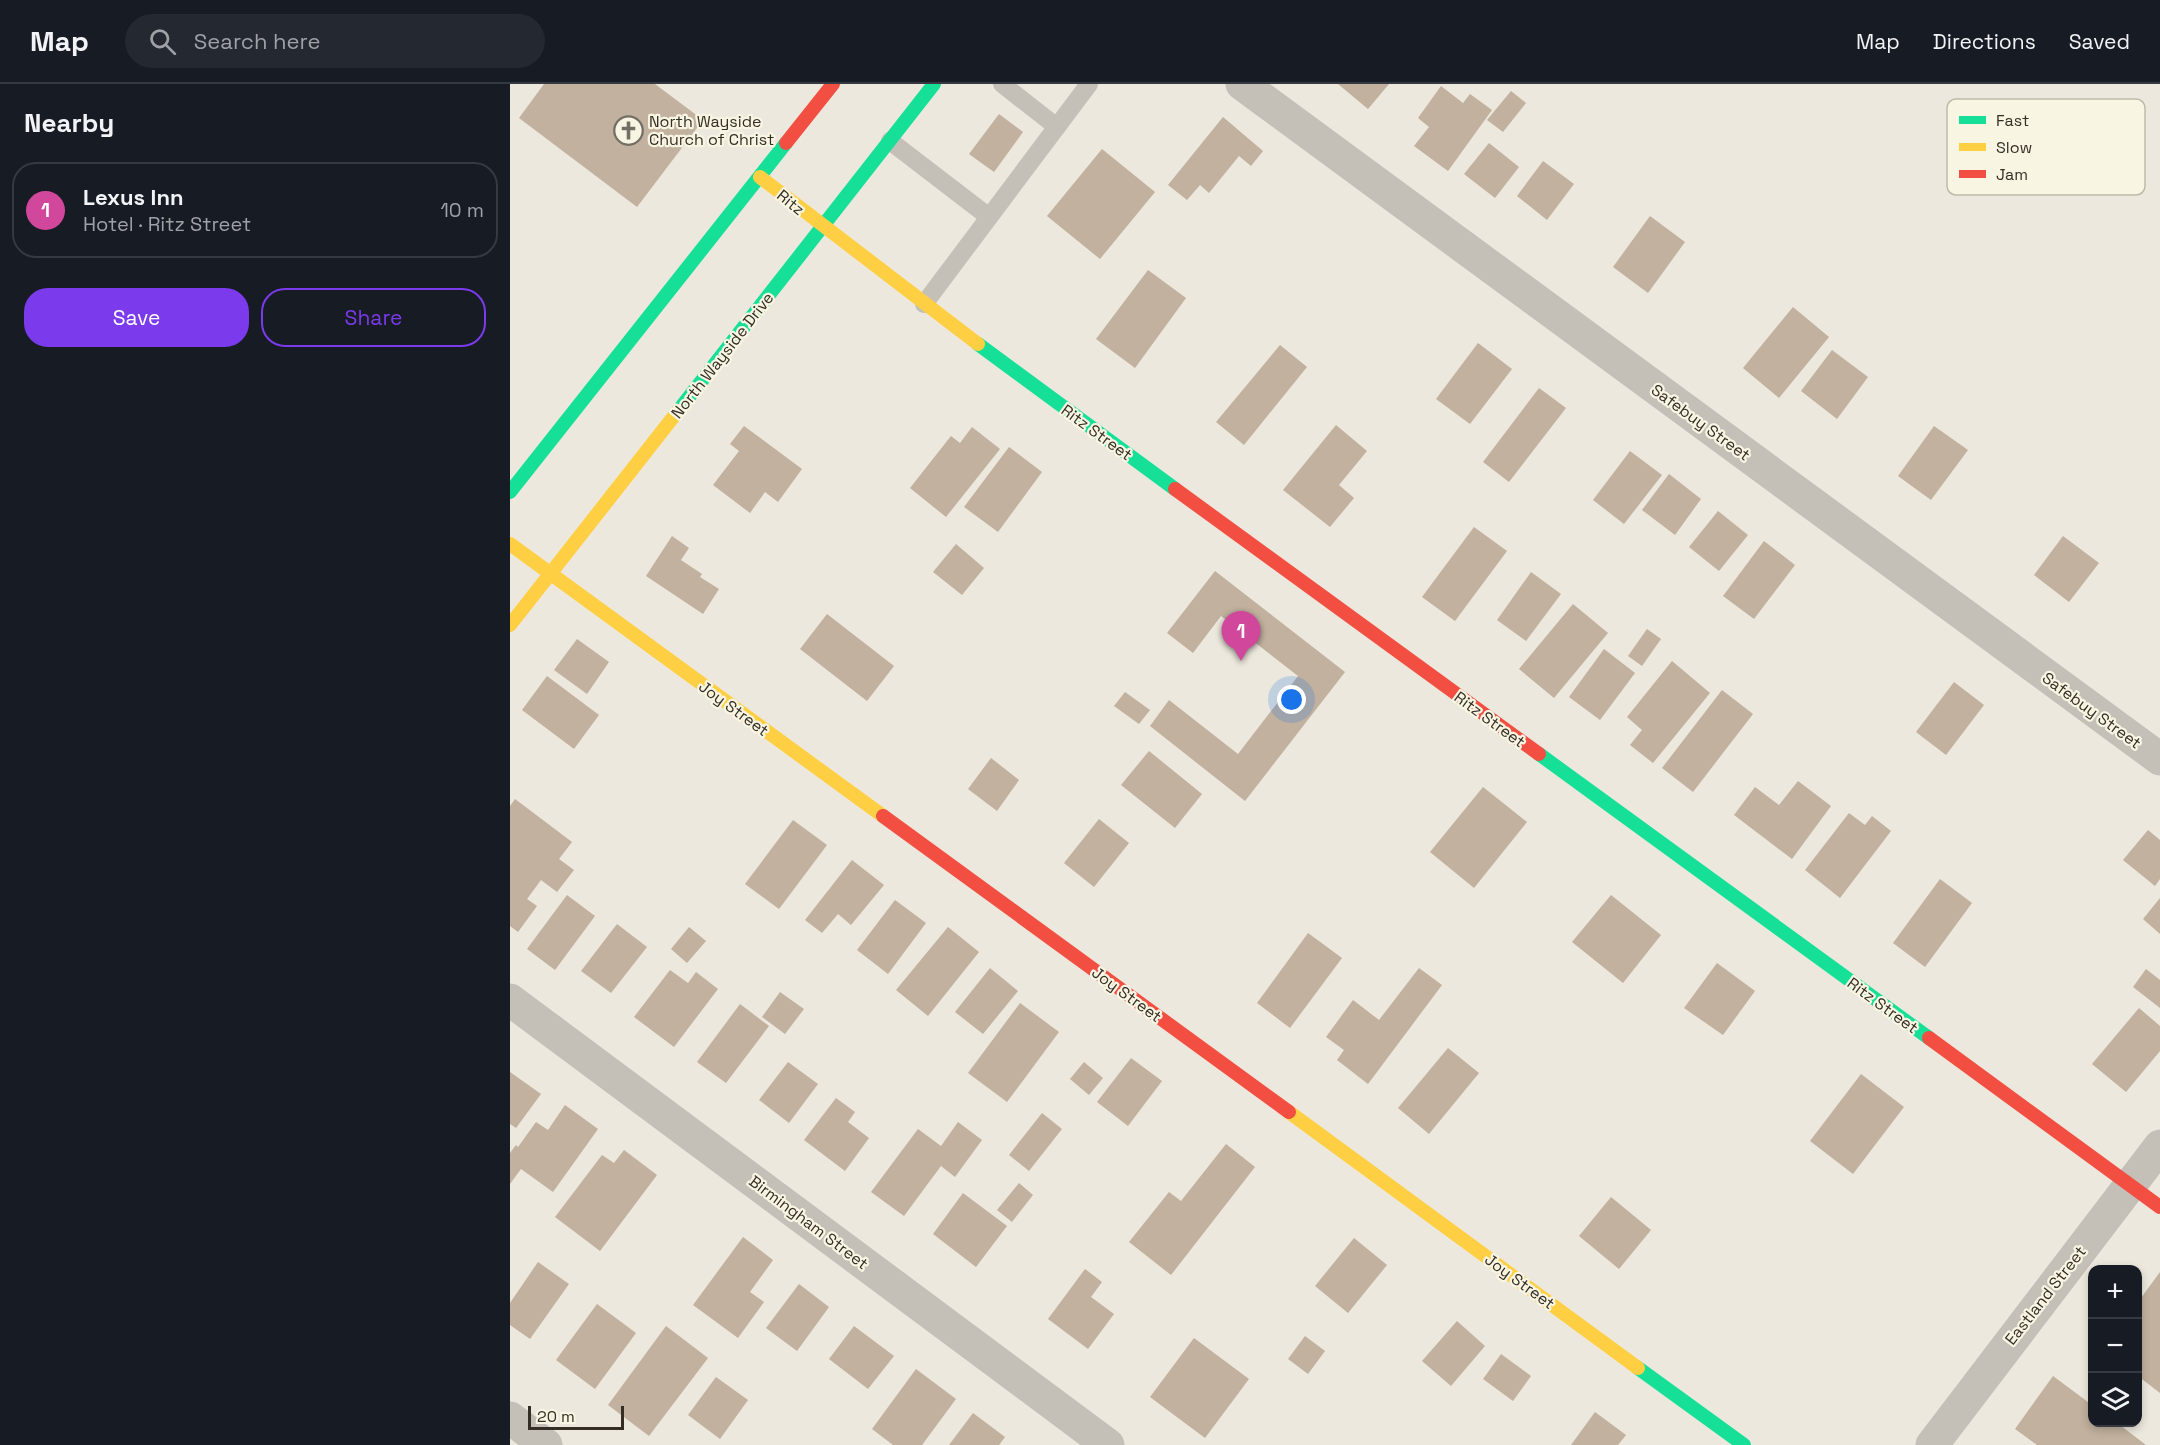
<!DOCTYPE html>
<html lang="en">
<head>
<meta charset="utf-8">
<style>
  :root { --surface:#171b24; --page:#242831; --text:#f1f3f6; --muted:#9ea1a6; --line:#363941; --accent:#7c3aed }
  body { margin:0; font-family:"Space Grotesk",sans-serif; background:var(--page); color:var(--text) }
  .controls { position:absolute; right:18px; bottom:18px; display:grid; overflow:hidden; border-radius:12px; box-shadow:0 3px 9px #0003 }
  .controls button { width:54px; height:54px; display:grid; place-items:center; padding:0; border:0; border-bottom:2px solid var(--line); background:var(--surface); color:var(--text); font:30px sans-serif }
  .scale { position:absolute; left:18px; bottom:15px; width:96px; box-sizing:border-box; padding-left:6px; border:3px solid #342e25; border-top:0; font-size:16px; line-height:21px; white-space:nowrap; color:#342e25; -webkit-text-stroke:4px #f9f5e3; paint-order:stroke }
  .you { position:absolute; left:782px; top:616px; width:21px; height:21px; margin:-15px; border:4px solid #fff; border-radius:50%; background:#1a73e8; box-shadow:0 0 0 9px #1a73e833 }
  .badge { display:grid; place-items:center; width:39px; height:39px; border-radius:50%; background:var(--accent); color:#fff; font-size:20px; font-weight:700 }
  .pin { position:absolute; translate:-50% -50px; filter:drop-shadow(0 2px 3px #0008) }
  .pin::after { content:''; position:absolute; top:32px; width:21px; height:18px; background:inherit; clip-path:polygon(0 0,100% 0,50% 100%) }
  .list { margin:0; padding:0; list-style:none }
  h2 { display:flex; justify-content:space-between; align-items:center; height:78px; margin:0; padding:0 24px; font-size:26px }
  h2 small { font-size:20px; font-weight:400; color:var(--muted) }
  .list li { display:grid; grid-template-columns:39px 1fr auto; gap:18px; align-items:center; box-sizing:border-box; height:96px; margin:0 12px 12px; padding:0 12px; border:2px solid var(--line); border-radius:24px }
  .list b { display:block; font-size:22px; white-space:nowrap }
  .list p { margin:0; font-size:20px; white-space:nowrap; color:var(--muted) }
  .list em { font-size:20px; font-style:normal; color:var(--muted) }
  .actions { display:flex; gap:12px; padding:18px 24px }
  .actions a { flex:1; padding:14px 0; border:2px solid var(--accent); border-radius:24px; text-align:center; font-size:21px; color:var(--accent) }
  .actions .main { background:var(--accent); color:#fff }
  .icon { flex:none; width:33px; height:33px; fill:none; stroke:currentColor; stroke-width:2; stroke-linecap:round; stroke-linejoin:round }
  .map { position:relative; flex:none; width:1650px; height:1361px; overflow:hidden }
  header { display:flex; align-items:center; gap:36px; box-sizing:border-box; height:84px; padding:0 30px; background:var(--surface); border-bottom:2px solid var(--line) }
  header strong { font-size:28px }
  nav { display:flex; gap:33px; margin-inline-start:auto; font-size:21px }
  .search { width:420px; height:54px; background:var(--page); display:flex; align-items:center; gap:15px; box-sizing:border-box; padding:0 21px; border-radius:33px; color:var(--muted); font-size:22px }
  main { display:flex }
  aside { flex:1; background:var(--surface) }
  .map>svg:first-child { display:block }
</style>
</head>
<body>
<header>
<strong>Map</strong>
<div class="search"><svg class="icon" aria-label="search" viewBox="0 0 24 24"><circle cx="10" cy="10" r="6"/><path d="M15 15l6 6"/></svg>Search here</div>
<nav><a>Map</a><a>Directions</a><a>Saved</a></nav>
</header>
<main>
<aside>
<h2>Nearby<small></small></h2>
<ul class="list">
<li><span class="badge" style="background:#d1479c">1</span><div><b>Lexus Inn</b><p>Hotel · Ritz Street</p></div><em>10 m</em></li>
</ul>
<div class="actions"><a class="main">Save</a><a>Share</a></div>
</aside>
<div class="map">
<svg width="1650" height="1361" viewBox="0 0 1650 1361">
  <rect width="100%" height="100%" fill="#ece8dd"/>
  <g fill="#c1b19e">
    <polygon points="34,0 145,0 193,36 127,123 9,34"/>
    <polygon points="828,0 879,0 858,25"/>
    <polygon points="931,2 953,19 960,10 982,26 938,87 904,62 919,43 908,34"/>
    <polygon points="1001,7 1016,19 993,48 977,36"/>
    <polygon points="489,30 513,48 484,88 459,70"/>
    <polygon points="713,33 753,67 741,82 729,72 699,109 690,101 677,116 658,101"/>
    <polygon points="979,59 1009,83 985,114 954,90"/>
    <polygon points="592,65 645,108 590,175 537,132"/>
    <polygon points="1033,77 1064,100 1037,136 1007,112"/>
    <polygon points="1140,132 1175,158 1138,209 1103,183"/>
    <polygon points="638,186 676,214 625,284 586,255"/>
    <polygon points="1283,223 1319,253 1269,314 1233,284"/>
    <polygon points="968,259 1002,285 960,340 926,315"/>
    <polygon points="770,261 797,283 734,361 706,338"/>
    <polygon points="1322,266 1358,293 1327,335 1291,307"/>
    <polygon points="1029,304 1056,324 999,398 973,378"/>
    <polygon points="826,341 857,367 829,401 844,414 820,443 773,406"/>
    <polygon points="234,342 292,385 268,418 255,408 240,429 203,401 229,367 220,360"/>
    <polygon points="1424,342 1458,366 1421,416 1388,392"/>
    <polygon points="462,343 490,365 436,433 400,404 441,352 450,359"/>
    <polygon points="499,363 532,388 488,448 454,423"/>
    <polygon points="1120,367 1152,391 1114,440 1083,416"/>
    <polygon points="1159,390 1191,415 1165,451 1132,426"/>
    <polygon points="1208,427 1238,451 1209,487 1179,463"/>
    <polygon points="964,443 997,467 945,537 912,513"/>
    <polygon points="162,452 179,464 171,476 192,490 190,493 209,505 193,530 136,492"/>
    <polygon points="1553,452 1589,479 1559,518 1524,491"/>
    <polygon points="1254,457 1285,481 1244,535 1213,512"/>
    <polygon points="446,460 474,484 452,511 423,488"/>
    <polygon points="705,487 835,588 735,717 640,642 659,616 728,670 788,592 711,532 683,569 657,549"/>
    <polygon points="1021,488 1051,510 1016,557 987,536"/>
    <polygon points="1063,520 1098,549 1044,614 1009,585"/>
    <polygon points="317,530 384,582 357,617 290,565"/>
    <polygon points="1137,545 1151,555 1132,582 1118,572"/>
    <polygon points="67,555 99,578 77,610 44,586"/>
    <polygon points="1094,565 1125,589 1090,636 1059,613"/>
    <polygon points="1162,577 1200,609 1143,679 1120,661 1132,646 1117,633"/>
    <polygon points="37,592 89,631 64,665 12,626"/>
    <polygon points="1444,598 1474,621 1436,671 1406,648"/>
    <polygon points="1212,606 1243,630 1183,708 1152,684"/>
    <polygon points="615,608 640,626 629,640 604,622"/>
    <polygon points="639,667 692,710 665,744 611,701"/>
    <polygon points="481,674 509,696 487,727 458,705"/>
    <polygon points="1288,697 1321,722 1282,775 1224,731 1245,703 1269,721"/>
    <polygon points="973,703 1017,738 964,804 920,768"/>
    <polygon points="5,715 62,758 49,775 64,786 47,808 31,796 17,815 27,822 8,848 0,842 0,722"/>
    <polygon points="1339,729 1355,741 1362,732 1381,747 1330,814 1295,786"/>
    <polygon points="589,735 619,759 584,803 554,779"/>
    <polygon points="283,736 317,761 269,825 235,800"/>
    <polygon points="1638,746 1650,756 1650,795 1645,802 1613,776"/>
    <polygon points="342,776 374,801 341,841 328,830 312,849 295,836"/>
    <polygon points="1430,795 1462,819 1415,883 1383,859"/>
    <polygon points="57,811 85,832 45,886 17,865"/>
    <polygon points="1101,811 1151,851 1113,899 1062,858"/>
    <polygon points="1650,814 1650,850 1633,835"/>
    <polygon points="385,816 416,839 378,890 347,866"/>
    <polygon points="107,840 137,863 101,909 71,887"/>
    <polygon points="179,843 196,857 177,879 161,865"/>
    <polygon points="438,843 469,868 418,932 386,906"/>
    <polygon points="798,849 832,874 780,944 747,919"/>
    <polygon points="1207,879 1245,907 1213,951 1174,924"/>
    <polygon points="480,884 508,907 473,950 445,928"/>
    <polygon points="909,884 932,901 858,1000 827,976 834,966 816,953 843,916 869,936"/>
    <polygon points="1636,885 1650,896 1650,924 1623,903"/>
    <polygon points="160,886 178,899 186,888 208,905 164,963 124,933"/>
    <polygon points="270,908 294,925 275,950 252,933"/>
    <polygon points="510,919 549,948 497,1018 458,989"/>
    <polygon points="230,920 259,942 216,999 187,978"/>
    <polygon points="1629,924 1650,942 1650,967 1616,1008 1582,980"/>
    <polygon points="938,964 969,989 919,1050 888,1024"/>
    <polygon points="621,974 652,997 618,1042 587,1018"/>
    <polygon points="278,978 308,1000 279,1039 249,1016"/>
    <polygon points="574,978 593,994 579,1011 560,995"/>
    <polygon points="0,988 31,1010 6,1044 0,1040"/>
    <polygon points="1351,990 1394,1023 1343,1090 1300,1057"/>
    <polygon points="326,1014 345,1028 338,1038 359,1054 335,1087 294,1056"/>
    <polygon points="55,1021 88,1045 43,1108 11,1085 0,1100 0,1069 6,1061 8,1063 26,1038 38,1046"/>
    <polygon points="532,1029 552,1045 519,1087 499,1071"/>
    <polygon points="448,1038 472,1056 445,1093 431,1082 394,1132 361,1108 408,1045 431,1062"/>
    <polygon points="716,1060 745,1083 661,1191 619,1158 659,1108 671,1117"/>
    <polygon points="114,1066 147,1091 90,1167 45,1133 92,1071 104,1079"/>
    <polygon points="509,1099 523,1111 502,1138 487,1126"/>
    <polygon points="453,1109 497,1142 466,1183 423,1150"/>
    <polygon points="1101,1113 1141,1146 1109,1185 1069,1152"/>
    <polygon points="233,1153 263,1176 240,1208 254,1218 228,1254 183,1221"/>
    <polygon points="844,1154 877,1181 838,1229 805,1202"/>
    <polygon points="28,1178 59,1200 20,1255 0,1241 0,1219"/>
    <polygon points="575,1185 592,1198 581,1213 604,1230 578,1265 538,1235"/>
    <polygon points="1650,1188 1650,1309 1628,1292 1628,1218"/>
    <polygon points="289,1200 319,1223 287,1267 256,1244"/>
    <polygon points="87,1220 126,1249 85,1305 46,1276"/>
    <polygon points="947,1237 975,1262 941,1302 912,1277"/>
    <polygon points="156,1242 198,1274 139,1352 98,1321"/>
    <polygon points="344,1242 384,1272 358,1305 319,1275"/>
    <polygon points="795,1252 815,1267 798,1290 778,1275"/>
    <polygon points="684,1254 739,1295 695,1354 640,1313"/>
    <polygon points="991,1270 1021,1292 1003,1317 973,1295"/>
    <polygon points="406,1285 446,1315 412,1361 383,1361 362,1345"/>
    <polygon points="1543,1292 1582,1321 1582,1338 1606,1338 1636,1361 1527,1361 1505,1345"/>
    <polygon points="206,1293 238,1316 210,1355 178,1331"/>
    <polygon points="1085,1328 1116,1351 1108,1361 1061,1361"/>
    <polygon points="463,1329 495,1353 489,1361 439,1361"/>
  </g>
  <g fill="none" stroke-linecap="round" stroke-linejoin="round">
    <g stroke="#c4c0b7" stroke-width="18">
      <polyline points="492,0 547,43"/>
      <polyline points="380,57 479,133"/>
      <polyline points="414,220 579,0"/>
    </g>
    <g stroke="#c4c0b7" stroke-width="33">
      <polyline points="732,0 1650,675"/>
      <polyline points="0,916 598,1361"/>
      <polyline points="0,1334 36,1361"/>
      <polyline points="1422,1361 1650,1062"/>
    </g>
    <g stroke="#16e098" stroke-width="14">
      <polyline points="468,260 665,405"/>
      <polyline points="168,327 424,0"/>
      <polyline points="0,408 276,59"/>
      <polyline points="1029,670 1419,954"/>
      <polyline points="1128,1284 1234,1361"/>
    </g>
    <g stroke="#ffcf43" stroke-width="14">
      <polyline points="250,93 468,260"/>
      <polyline points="0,460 373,732"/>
      <polyline points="0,541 168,327"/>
      <polyline points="779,1028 1128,1284"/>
    </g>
    <g stroke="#f24e42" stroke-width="14">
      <polyline points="276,59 323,0"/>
      <polyline points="665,405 1029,670"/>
      <polyline points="373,732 779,1028"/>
      <polyline points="1419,954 1650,1123"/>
    </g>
  </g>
  <defs>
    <symbol id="church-ring" viewBox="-11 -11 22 22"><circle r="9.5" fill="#f9f5e3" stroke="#746f65" stroke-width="1.5"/><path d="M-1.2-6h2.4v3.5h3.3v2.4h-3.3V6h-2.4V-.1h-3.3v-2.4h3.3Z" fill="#746f65"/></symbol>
  </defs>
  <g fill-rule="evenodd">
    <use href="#church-ring" x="102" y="30" width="33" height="33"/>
  </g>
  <g text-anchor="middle" stroke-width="4.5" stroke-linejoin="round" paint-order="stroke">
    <g font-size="16" fill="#342e25" stroke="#f9f5e3" text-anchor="start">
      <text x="139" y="43">North Wayside<tspan x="139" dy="18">Church of Christ</tspan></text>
    </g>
    <g font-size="16" fill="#342e25" stroke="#f9f5e3">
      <text transform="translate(281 118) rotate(39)" y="6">Ritz</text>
      <text transform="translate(212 271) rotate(-52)" y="6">North Wayside Drive</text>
      <text transform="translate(1191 338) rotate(36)" y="6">Safebuy Street</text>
      <text transform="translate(587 348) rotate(36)" y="6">Ritz Street</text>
      <text transform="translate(224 624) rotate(36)" y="6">Joy Street</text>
      <text transform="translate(1582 626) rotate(36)" y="6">Safebuy Street</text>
      <text transform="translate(980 635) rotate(36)" y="6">Ritz Street</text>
      <text transform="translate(617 910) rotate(36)" y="6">Joy Street</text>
      <text transform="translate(1373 921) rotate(36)" y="6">Ritz Street</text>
      <text transform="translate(299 1138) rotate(37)" y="6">Birmingham Street</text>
      <text transform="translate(1010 1197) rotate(36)" y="6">Joy Street</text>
      <text transform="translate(1535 1211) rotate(-52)" y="6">Eastland Street</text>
    </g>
  </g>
  <rect x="1437" y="15" width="198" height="96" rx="9" fill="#f9f5e3" stroke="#beb9aa" stroke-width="1.5"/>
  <rect x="1449" y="32" width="27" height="8" fill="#16e098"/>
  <rect x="1449" y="59" width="27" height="8" fill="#ffcf43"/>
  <rect x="1449" y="86" width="27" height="8" fill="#f24e42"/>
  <g font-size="16" fill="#342e25">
    <text x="1486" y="42">Fast</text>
    <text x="1486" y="69">Slow</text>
    <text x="1486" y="96">Jam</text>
  </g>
</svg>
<div class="controls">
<button>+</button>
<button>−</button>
<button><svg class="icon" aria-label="layers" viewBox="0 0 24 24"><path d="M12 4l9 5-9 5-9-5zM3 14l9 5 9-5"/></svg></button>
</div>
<div class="scale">20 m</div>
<div class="you"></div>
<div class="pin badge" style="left:731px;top:577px;background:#d1479c">1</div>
</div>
</main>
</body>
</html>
